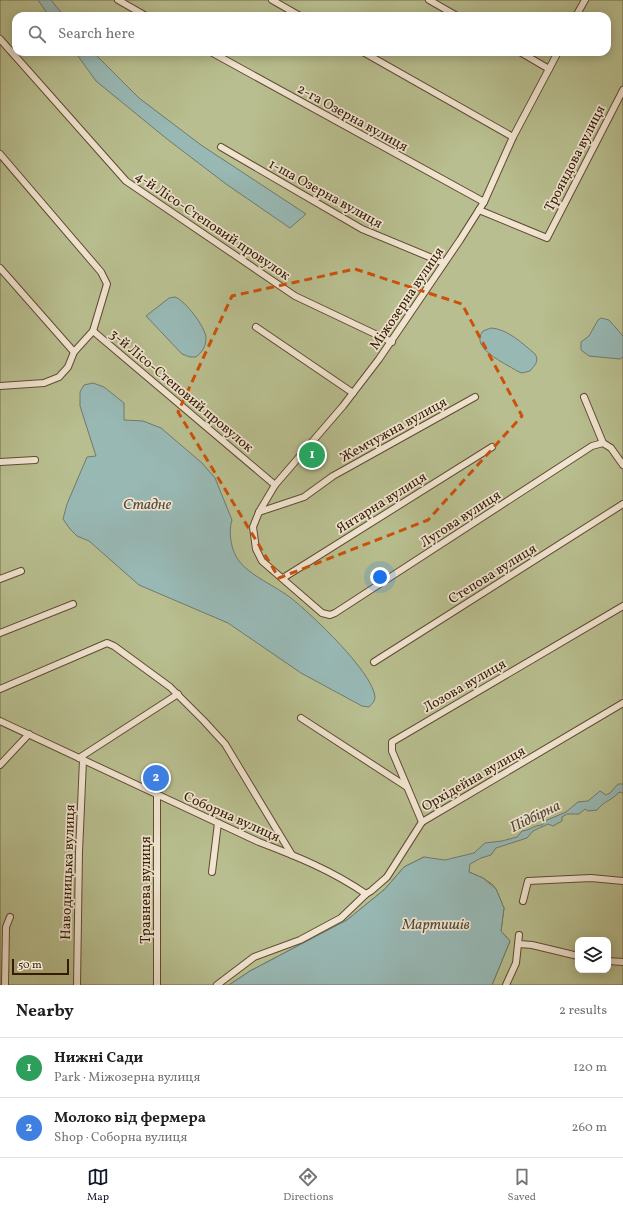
<!DOCTYPE html>
<html lang="en">
<head>
<meta charset="utf-8">
<style>
  :root { --surface:#fff; --page:#f6f6f6; --text:#202124; --muted:#757577; --line:#e0e0e0; --accent:#111827 }
  body { margin:0; font-family:Vollkorn,serif; background:var(--page); color:var(--text) }
  .controls { position:absolute; right:12px; bottom:12px; display:grid; overflow:hidden; border-radius:8px; box-shadow:0 2px 10px #0003 }
  .controls button { width:36px; height:36px; display:grid; place-items:center; padding:0; border:0; border-bottom:1px solid var(--line); background:var(--surface); color:var(--text); font:20px sans-serif }
  .scale { position:absolute; left:12px; bottom:10px; width:57px; box-sizing:border-box; padding-left:4px; border:2px solid #341c04; border-top:0; font-size:11px; line-height:14px; white-space:nowrap; color:#341c04; -webkit-text-stroke:3px #f1e5d2; paint-order:stroke }
  .you { position:absolute; left:380px; top:577px; width:14px; height:14px; margin:-10px; border:3px solid #fff; border-radius:50%; background:#1a73e8; box-shadow:0 0 0 6px #1a73e833 }
  .badge { display:grid; place-items:center; width:26px; height:26px; border-radius:50%; background:var(--accent); color:#fff; font-size:13px; font-weight:700 }
  .pin { position:absolute; translate:-50% -50%; border:2px solid #fff; box-shadow:0 1px 4px #0006 }
  .list { margin:0; padding:0; list-style:none }
  h2 { display:flex; justify-content:space-between; align-items:center; height:52px; margin:0; padding:0 16px; font-size:17px }
  h2 small { font-size:13px; font-weight:400; color:var(--muted) }
  .list li { display:grid; grid-template-columns:26px 1fr auto; gap:12px; align-items:center; box-sizing:border-box; height:60px; padding:0 16px; border-top:1px solid var(--line) }
  .list b { display:block; font-size:15px; white-space:nowrap }
  .list p { margin:0; font-size:13px; white-space:nowrap; color:var(--muted) }
  .list em { font-size:13px; font-style:normal; color:var(--muted) }
  .icon { flex:none; width:22px; height:22px; fill:none; stroke:currentColor; stroke-width:2; stroke-linecap:round; stroke-linejoin:round }
  .map { position:relative; flex:none; width:623px; height:985px; overflow:hidden }
  .search { position:absolute; background:var(--surface); box-shadow:0 2px 10px #0003; left:12px; right:12px; top:12px; height:44px; display:flex; align-items:center; gap:10px; box-sizing:border-box; padding:0 14px; border-radius:12px; color:var(--muted); font-size:15px }
  .sheet { height:172px; background:var(--surface) }
  nav { display:flex; justify-content:space-around; align-items:center; box-sizing:border-box; height:56px; border-top:1px solid var(--line); background:var(--surface); font-size:11px; color:var(--muted) }
  nav a { display:grid; justify-items:center; gap:2px }
  nav .on { color:var(--accent) }
  .map>svg:first-child { display:block }
</style>
</head>
<body>
<div class="map">
<svg width="623" height="985" viewBox="0 0 623 985">
  <rect width="100%" height="100%" fill="#e9d7b9"/>
  <filter id="stains"><feTurbulence type="fractalNoise" baseFrequency=".005" numOctaves="4"/><feColorMatrix values="0 0 0 0 .2 0 0 0 0 .09 0 0 0 0 .02 0 0 0 .5 -.17"/></filter>
  <radialGradient id="worn" r=".72"><stop offset=".6" stop-color="#630" stop-opacity="0"/><stop offset="1" stop-color="#630" stop-opacity=".3"/></radialGradient>
  <path fill="#b8be8f" stroke="#766d4a" fill-rule="evenodd" d="M0,0H623V985H492L510,941L501,931L504,908L496,889L493,885L483,878L469,872L424,857L404,867L385,889L347,920L250,971L229,985H0ZM16,16H607V52H16ZM578,940H608V970H578Z"/>
  <g fill="#98b8b4" stroke="#707a6e">
    <polygon points="38,0 51,0 64,16 49,16"/>
    <polygon points="75,52 93,52 139,98 201,145 306,214 290,228 226,184 167,139 96,81"/>
    <path d="M175,297C185,300 206,328 206,338C206,347 202,352 196,357H190L182,354L146,316L169,298Z"/>
    <polygon points="601,318 609,320 623,336 623,357 620,359 589,356 581,350 581,342 589,336 598,320"/>
    <path d="M491,328C508,329 523,344 535,354C540,361 534,366 530,371L522,373L517,371C505,363 469,348 483,331Z"/>
    <path d="M93,383L104,387L124,403V420L143,421L161,428L202,463L215,478L232,520C228,532 231,551 239,561C249,575 277,587 291,598C311,614 373,672 375,697C375,701 372,704 369,707L362,706L301,673L228,623L139,585L89,541L77,536L70,529L63,519L67,504L87,457L96,456L80,406V392L84,385Z"/>
    <path d="M618,784H623V793L619,792C612,801 605,800 597,810L588,811L585,809L579,814H567L562,817V821L553,826L548,824L533,831L527,838L496,848L491,855L481,858L470,864L469,872L483,878L496,889L504,908L501,931L510,941L492,985H229L250,971L347,920L385,889L404,867L424,857L445,860L474,853L485,843L502,841L517,837L522,831C531,830 534,825 542,825L547,820L566,812L578,802L588,801L600,791L606,795L610,793Z"/>
  </g>
  <g fill="none" stroke-linecap="round" stroke-linejoin="round">
    <defs>
      <g id="street">
        <polyline points="118,0 146,16"/>
        <polyline points="272,0 300,16"/>
        <polyline points="429,0 457,16"/>
        <polyline points="576,16 585,0"/>
        <polyline points="0,39 126,181 295,296 392,342"/>
        <polyline points="211,52 484,202"/>
        <polyline points="363,52 513,137"/>
        <polyline points="520,52 549,69"/>
        <polyline points="558,52 513,137 484,202 460,240 379,359 343,406 275,485 259,512 253,527 256,549 262,561 322,613 330,615 335,613 592,446 603,443"/>
        <polyline points="221,147 362,229 444,263"/>
        <polyline points="0,154 101,272 107,284 93,331 74,352 68,367 59,377 44,383 0,386"/>
        <polyline points="479,210 547,238 623,90"/>
        <polyline points="0,268 74,352"/>
        <polyline points="256,327 353,393"/>
        <polyline points="93,331 275,485"/>
        <polyline points="584,397 603,443 611,448 623,465"/>
        <polyline points="0,462 35,460"/>
        <polyline points="259,512 304,497 333,476 475,397"/>
        <polyline points="283,578 492,447"/>
        <polyline points="0,579 21,571"/>
        <polyline points="0,633 73,604"/>
        <polyline points="374,662 623,504"/>
        <polyline points="0,689 107,643 114,646 170,687 204,721 225,744 292,855"/>
        <polyline points="301,718 407,787"/>
        <path d="M0,721L259,842C296,856 333,871 366,894"/>
        <polyline points="79,758 178,694"/>
        <polyline points="0,765 29,734"/>
        <polyline points="422,822 392,751 392,742 623,606"/>
        <polyline points="212,872 218,823"/>
        <polyline points="523,901 528,881 591,878 623,881"/>
        <polyline points="519,944 532,945 578,956"/>
        <polyline points="608,961 623,962"/>
        <polyline points="5,985 6,927 10,917"/>
        <polyline points="77,985 79,852 83,760"/>
        <polyline points="157,985 157,795"/>
        <polyline points="217,985 254,957 300,940 341,918 366,894 371,891 387,877 422,822 623,703"/>
        <polyline points="506,985 516,963 519,935"/>
      </g>
    </defs>
    <use href="#street" stroke="#614b31" stroke-width="8"/>
    <use href="#street" stroke="#f1e5d2" stroke-width="6"/>
  </g>
  <path fill="none" stroke="#cd500b" stroke-width="3" stroke-dasharray="8 5" stroke-linejoin="round" d="M355,269L462,304L522,416L428,520L279,578L178,412L232,296Z"/>
  <g text-anchor="middle" stroke-width="3.5" stroke-linejoin="round" paint-order="stroke">
    <g font-size="14" fill="#341c04" stroke="#f1e5d2">
      <text transform="translate(353 117) rotate(29)" y="5">2-га Озерна вулиця</text>
      <text transform="translate(574 158) rotate(-63)" y="5">Трояндова вулиця</text>
      <text transform="translate(326 193) rotate(29)" y="5">1-ша Озерна вулиця</text>
      <text transform="translate(213 225) rotate(34)" y="5">4-й Лісо-Степовий провулок</text>
      <text transform="translate(406 298) rotate(-56)" y="5">Міжозерна вулиця</text>
      <text transform="translate(182 390) rotate(40)" y="5">3-й Лісо-Степовий провулок</text>
      <text transform="translate(393 429) rotate(-29)" y="5">Жемчужна вулиця</text>
      <text transform="translate(381 502) rotate(-32)" y="5">Янтарна вулиця</text>
      <text transform="translate(460 518) rotate(-33)" y="5">Лугова вулиця</text>
      <text transform="translate(492 573) rotate(-32)" y="5">Степова вулиця</text>
      <text transform="translate(464 685) rotate(-30)" y="5">Лозова вулиця</text>
      <text transform="translate(473 778) rotate(-30)" y="5">Орхідейна вулиця</text>
      <text transform="translate(232 816) rotate(24)" y="5">Соборна вулиця</text>
      <text transform="translate(67 872) rotate(-88)" y="5">Наводницька вулиця</text>
      <text transform="translate(145 890) rotate(-90)" y="5">Травнева вулиця</text>
    </g>
    <g font-size="15" font-style="italic" fill="#524b39" stroke="#f1e5d2">
      <text x="147" y="509">Стадне</text>
      <text transform="translate(535 816) rotate(-26)" y="5">Підбірна</text>
      <text x="436" y="929">Мартишів</text>
    </g>
  </g>
  <rect width="100%" height="100%" filter="url(#stains)"/>
  <rect width="100%" height="100%" fill="url(#worn)"/>
</svg>
<div class="controls">
<button><svg class="icon" aria-label="layers" viewBox="0 0 24 24"><path d="M12 4l9 5-9 5-9-5zM3 14l9 5 9-5"/></svg></button>
</div>
<div class="scale">50 m</div>
<div class="you"></div>
<div class="pin badge" style="left:312px;top:455px;background:#2e9e5b">1</div>
<div class="pin badge" style="left:156px;top:778px;background:#3f7fe0">2</div>
<div class="search"><svg class="icon" aria-label="search" viewBox="0 0 24 24"><circle cx="10" cy="10" r="6"/><path d="M15 15l6 6"/></svg>Search here</div>
</div>
<section class="sheet">
<h2>Nearby<small>2 results</small></h2>
<ul class="list">
<li><span class="badge" style="background:#2e9e5b">1</span><div><b>Нижні Сади</b><p>Park · Міжозерна вулиця</p></div><em>120 m</em></li>
<li><span class="badge" style="background:#3f7fe0">2</span><div><b>Молоко від фермера</b><p>Shop · Соборна вулиця</p></div><em>260 m</em></li>
</ul>
</section>
<nav>
<a class="on"><svg class="icon" aria-label="map" viewBox="0 0 24 24"><path d="M3 6l6-2 6 2 6-2v14l-6 2-6-2-6 2zM9 4v14M15 6v14"/></svg>Map</a>
<a><svg class="icon" aria-label="directions" viewBox="0 0 24 24"><path d="M12 3l9 9-9 9-9-9zM9 14v-3h6M13 9l2 2-2 2"/></svg>Directions</a>
<a><svg class="icon" aria-label="saved" viewBox="0 0 24 24"><path d="M7 4h10v16l-5-4-5 4z"/></svg>Saved</a>
</nav>
</body>
</html>
